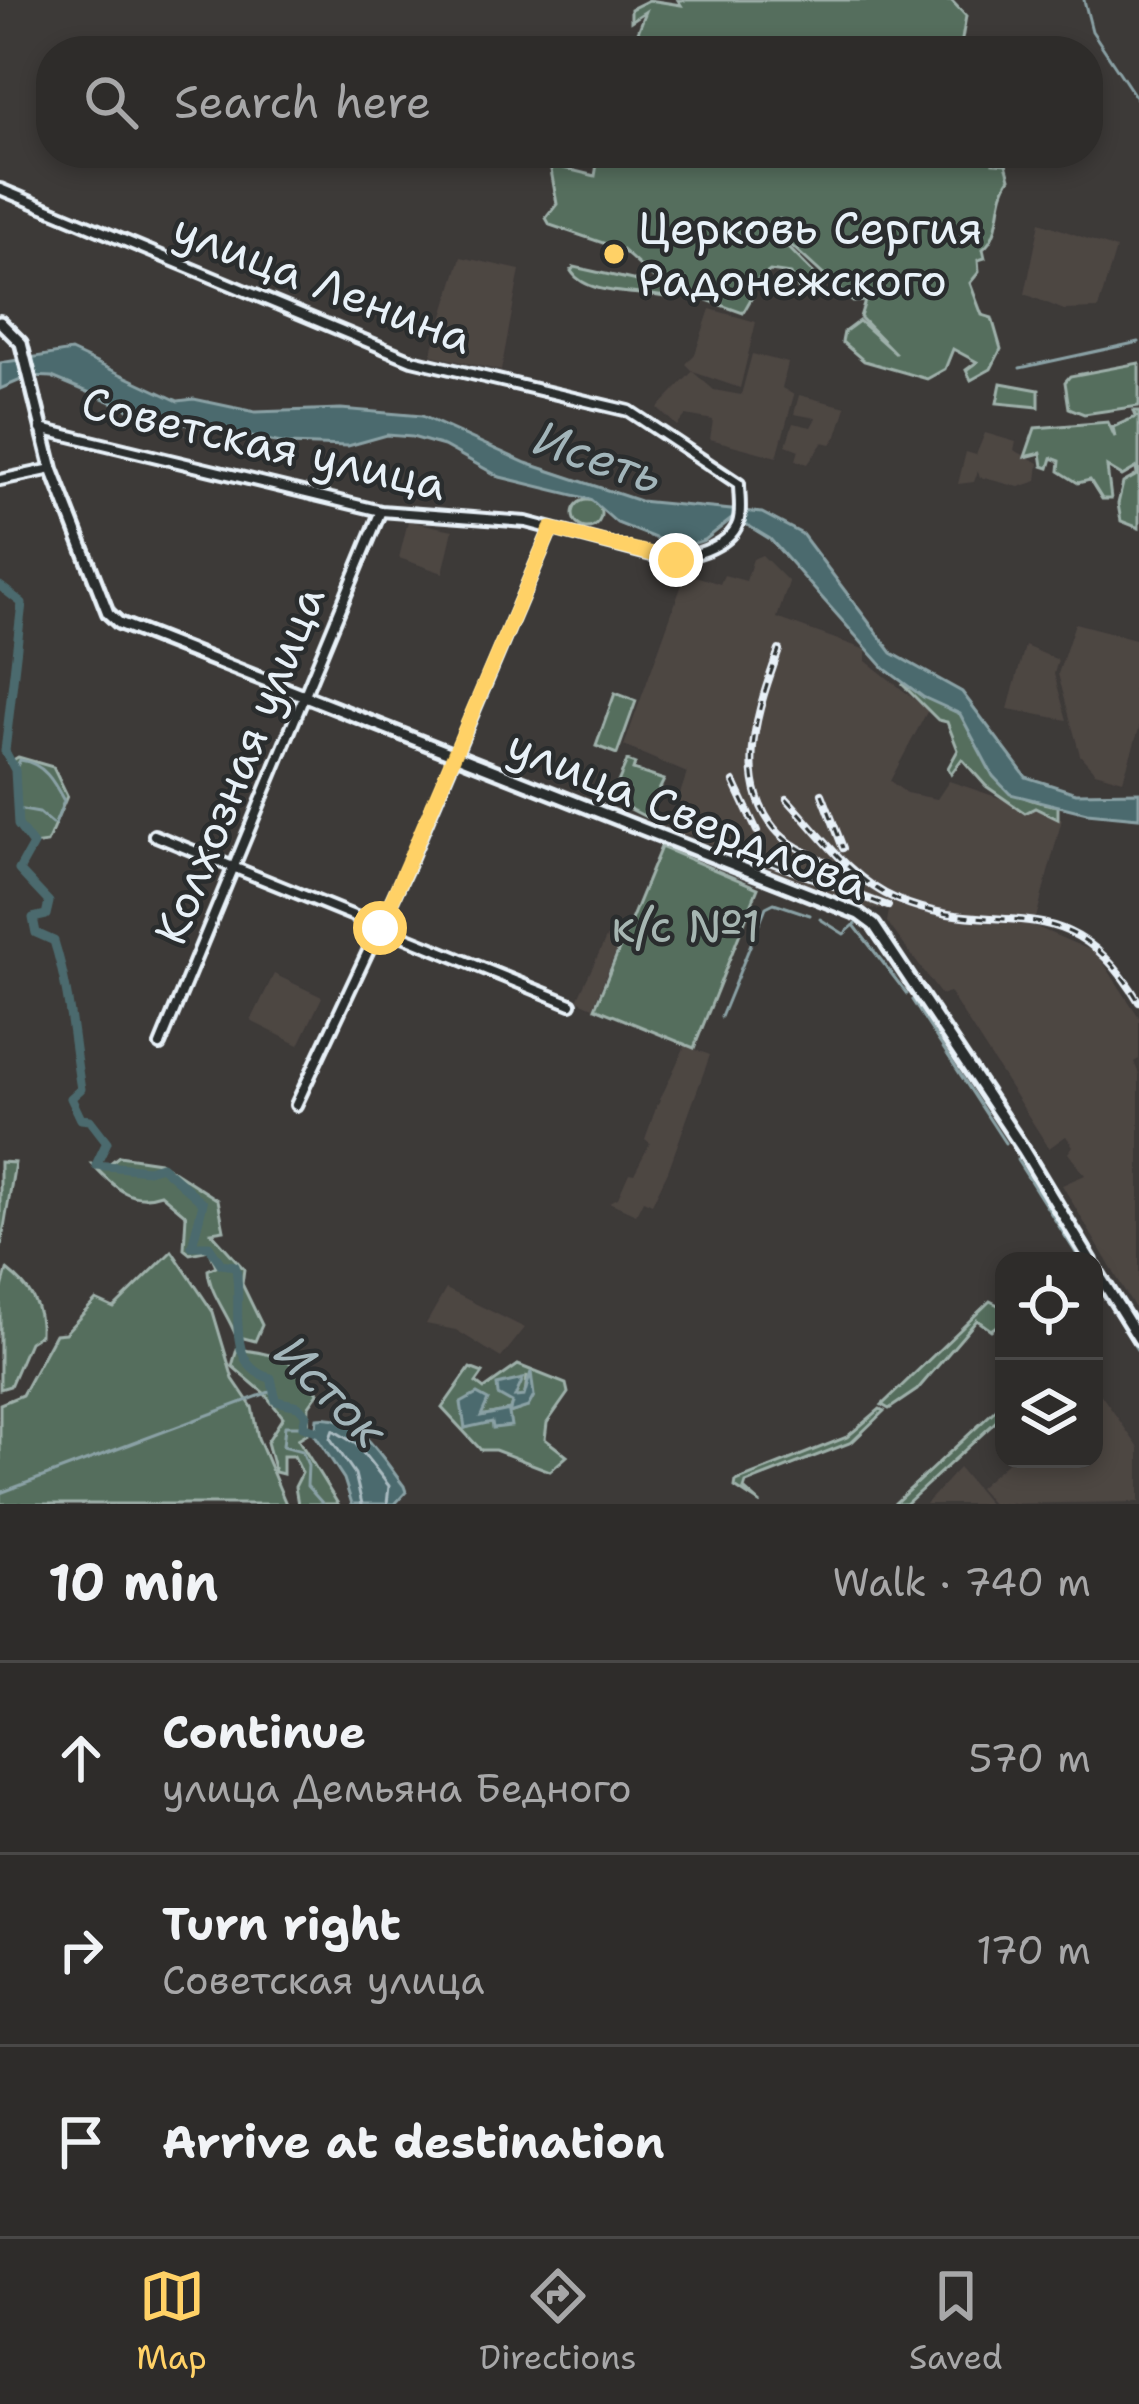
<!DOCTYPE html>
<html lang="en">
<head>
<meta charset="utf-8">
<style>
  :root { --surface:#2e2c2a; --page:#3a3836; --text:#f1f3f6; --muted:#a7a7a8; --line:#494847; --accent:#ffd166 }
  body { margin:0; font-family:"Shantell Sans",sans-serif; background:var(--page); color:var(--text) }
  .controls { position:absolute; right:36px; bottom:36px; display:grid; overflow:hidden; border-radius:24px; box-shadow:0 6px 18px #0003 }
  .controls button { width:108px; height:108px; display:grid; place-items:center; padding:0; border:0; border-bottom:3px solid var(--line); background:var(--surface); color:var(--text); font:60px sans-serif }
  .stop { position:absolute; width:36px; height:36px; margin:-27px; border:9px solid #ffd166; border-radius:50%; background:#fff }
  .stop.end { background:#ffd166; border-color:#fff; box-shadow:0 3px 12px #0008 }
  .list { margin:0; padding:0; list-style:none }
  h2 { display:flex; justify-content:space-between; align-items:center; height:156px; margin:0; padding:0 48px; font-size:51px }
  h2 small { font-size:39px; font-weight:400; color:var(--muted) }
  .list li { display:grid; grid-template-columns:78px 1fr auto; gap:36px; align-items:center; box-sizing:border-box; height:192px; padding:0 48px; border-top:3px solid var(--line) }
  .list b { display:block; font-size:45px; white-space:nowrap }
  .list p { margin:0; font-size:39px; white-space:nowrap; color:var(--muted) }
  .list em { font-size:39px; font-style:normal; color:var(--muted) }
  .icon { flex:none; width:66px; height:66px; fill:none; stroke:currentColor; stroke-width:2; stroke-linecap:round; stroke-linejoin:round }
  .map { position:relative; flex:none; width:1139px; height:1504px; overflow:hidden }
  .search { position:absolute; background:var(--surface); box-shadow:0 6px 18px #0003; left:36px; right:36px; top:36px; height:132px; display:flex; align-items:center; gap:30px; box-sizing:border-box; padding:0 42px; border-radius:48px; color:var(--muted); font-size:45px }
  .sheet { height:732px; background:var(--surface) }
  nav { display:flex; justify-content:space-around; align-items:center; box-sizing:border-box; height:168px; border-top:3px solid var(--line); background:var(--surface); font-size:33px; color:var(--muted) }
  nav a { display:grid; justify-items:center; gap:6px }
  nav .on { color:var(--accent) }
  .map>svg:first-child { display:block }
</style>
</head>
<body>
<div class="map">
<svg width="1139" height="1504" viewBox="0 0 1139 1504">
  <rect width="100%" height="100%" fill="#3d3a38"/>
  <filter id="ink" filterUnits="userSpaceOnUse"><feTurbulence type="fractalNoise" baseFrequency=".00833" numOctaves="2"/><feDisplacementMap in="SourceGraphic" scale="24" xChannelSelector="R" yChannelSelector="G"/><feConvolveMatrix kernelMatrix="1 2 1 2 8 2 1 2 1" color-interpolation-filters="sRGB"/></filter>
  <g filter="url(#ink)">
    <g fill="#4d4643">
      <polygon points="1040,222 1116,249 1098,309 1064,310 1025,294"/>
      <polygon points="461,257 520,270 501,371 431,355"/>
      <polygon points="710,309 756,322 740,388 693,372 714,390 741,395 752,354 788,363 782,388 794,395 777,457 710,439 713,420 686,415 677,426 658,408 693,371 686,364 695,354"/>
      <polygon points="799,395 846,407 837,436 831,444 823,442 808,464 796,460 799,450 786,445 793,423 811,427 816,418 794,414"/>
      <polygon points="985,433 1016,442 1014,450 1039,463 1037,481 1019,487 980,477 978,471 974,482 958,484 966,452 976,455"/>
      <polygon points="408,521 453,530 443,573 399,558"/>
      <polygon points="762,555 789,582 777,618 866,650 866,661 928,710 890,781 906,793 937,799 949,781 1062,819 1034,926 1097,953 1139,1017 1139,1059 1134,1062 1139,1074 1139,1315 1062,1185 1085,1175 1068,1153 1073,1146 1066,1136 1049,1148 949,992 941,995 887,922 889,911 859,907 690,835 674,833 670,824 687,773 624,746 686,573 720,584 724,575 746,581 753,559"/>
      <polygon points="1075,623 1139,640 1133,691 1139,696 1139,729 1123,780 1095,772 1080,755 1058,674"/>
      <polygon points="1025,646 1058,660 1054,674 1067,720 1008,709"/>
      <polygon points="607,936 620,942 593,1007 577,1000"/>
      <polygon points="274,974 322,997 299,1045 251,1021"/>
      <polygon points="685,1046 710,1055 668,1171 652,1204 643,1200 636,1214 609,1202 618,1198 629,1173 634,1174 650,1143 645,1139 656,1108"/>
      <polygon points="446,1289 525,1328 501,1358 456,1330 426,1324"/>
      <polygon points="1094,1385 1139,1448 1139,1502 992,1504 978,1488 1011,1459 1094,1459"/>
      <polygon points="959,1468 989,1504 926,1504"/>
    </g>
    <g fill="#556e5d" stroke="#9eb0aa" stroke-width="3" fill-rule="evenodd">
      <polygon points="649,0 681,5 678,0 951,0 966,16 960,51 642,51 638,32 646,11 631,21 631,9"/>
      <path d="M548,153H555V166L595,176L599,153H995L993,163L1006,164L1010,178C994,200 1004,232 983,249L985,258L978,260L979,272L970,283L982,315L992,318L1001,349L991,369L971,380L966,370L977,362L953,349L945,369L927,379L864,361L842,342L844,332L859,321L896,354L860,317L865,301L853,302L781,236L779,220L762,232L784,243L824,284L808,295L799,290L791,274L770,271L748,286L752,297L743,313L659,283L621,249L550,225L546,218L557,204Z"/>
      <path d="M574,267L659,286L675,299C642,290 588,298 571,271Z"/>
      <polygon points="1139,363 1139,406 1084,414 1069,408 1065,382 1070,376"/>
      <polygon points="1001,383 1039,390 1039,407 997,403"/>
      <polygon points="1134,411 1139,411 1139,528 1121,521 1118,504 1123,483 1137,475 1136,468 1122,476 1107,467 1111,499 1102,499 1090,480 1078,483 1059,471 1060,461 1052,458 1049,468 1043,466 1041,453 1025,457 1035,428 1108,422 1115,437 1113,427 1136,417"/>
      <circle cx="587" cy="514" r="14"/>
      <path d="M902,684C917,692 946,701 960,714C1000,750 975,794 1058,806V819L1035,808L1025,813L986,786L962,759L951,774L948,768L958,750L947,722L938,720Z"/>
      <polygon points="615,693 636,701 617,754 596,746"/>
      <polygon points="18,757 53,767 67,796 47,843 33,845 18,825 15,770 8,763"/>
      <polygon points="627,761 635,764 633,770 664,780 646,817 611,799"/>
      <polygon points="661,847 758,888 694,1048 595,1008"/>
      <path d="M119,1156L159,1162L218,1200L224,1230L211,1232L244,1269L242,1284L262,1325L255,1341L236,1336C228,1314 209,1292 208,1270L216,1266L209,1250L190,1254L184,1249L186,1215L161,1194C129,1205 114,1186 92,1164H109Z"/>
      <polygon points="0,1162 15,1163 0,1252"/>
      <polygon points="172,1251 213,1312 233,1379 252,1407 258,1438 286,1504 0,1504 0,1404 22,1395 55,1334 65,1333 96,1300 114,1308"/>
      <path d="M7,1270C30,1288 42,1305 40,1335L29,1342L10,1386L0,1389V1295Z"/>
      <polygon points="990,1301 1004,1308 1004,1327 1002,1322 991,1330 977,1320 917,1390 889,1409 882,1405"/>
      <path d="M237,1349C272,1354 301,1358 318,1393L309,1406L308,1433L298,1439L338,1504H298L295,1487L302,1473L294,1456H283V1474L275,1472L267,1442L283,1417L264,1393L232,1366Z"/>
      <path d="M518,1365L566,1384L568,1393L547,1423L545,1439L567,1456L550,1471L495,1450H481L442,1408L470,1368L483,1373L476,1383L484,1389ZM527,1375V1407L465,1428L466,1412L470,1418L510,1410L512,1403L497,1386L516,1399L525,1396Z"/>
      <polygon points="1004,1402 1004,1414 906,1504 894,1504"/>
      <polygon points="880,1409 884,1411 852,1442 746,1483 744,1489 761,1504 735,1487 736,1481 847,1437"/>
    </g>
    <g fill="#4c6b6e" stroke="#8aa1a5" stroke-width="3">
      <polygon points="71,351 178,401 194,399 255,412 341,409 422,416 526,463 640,501 762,513 802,534 892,653 962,692 1026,777 1076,793 1139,792 1139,818 1087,813 1010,794 993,776 960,714 923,697 885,669 770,539 734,517 705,540 680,548 617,523 590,499 500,477 444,446 412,437 387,435 348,446 286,444 143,415 52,377 30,376 0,389 0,363"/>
      <polygon points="531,1372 534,1396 528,1407 509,1413 511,1426 493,1428 492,1422 465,1428 461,1403 477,1394 488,1400 481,1416 510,1410 512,1403 498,1395 497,1385 523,1379 515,1397 524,1396"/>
      <path d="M317,1418C358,1412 381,1457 404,1486L406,1492L395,1504H352L344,1479L315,1435Z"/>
    </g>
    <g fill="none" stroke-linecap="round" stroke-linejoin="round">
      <polyline stroke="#aabbc1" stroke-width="3" points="362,1504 355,1474 330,1438 333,1430 356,1444 389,1486 387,1504"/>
      <g stroke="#8aa1a5" stroke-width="3">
        <polyline points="1084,0 1092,31 1139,102"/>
        <polyline points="1020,368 1139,342"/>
        <path d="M15,770L20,760C44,763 54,782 64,801L55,824"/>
        <polyline points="17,809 39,813 52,824"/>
        <polyline points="820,919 844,934 853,926"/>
        <polyline points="859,921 854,925 907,994"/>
        <polyline points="912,1000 1005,1143"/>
        <polyline points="721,1017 766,907 774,903 810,915"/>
        <polyline points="1017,1160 1081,1261"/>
        <polyline points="1094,1282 1115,1314"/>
        <polyline points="1119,1321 1139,1353"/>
        <polyline points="303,1426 285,1426 283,1446 302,1451 308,1465 307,1486 323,1504"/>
        <polyline points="0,1493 272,1391"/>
      </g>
      <path stroke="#4c6b6e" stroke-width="9" d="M0,586L22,603L5,751L15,770L18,825L33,845L19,870L49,902L46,915L33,918L36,933L54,941C70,992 72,1036 81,1089L71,1098L81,1119L90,1120L107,1142L96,1165L148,1170L161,1166L203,1203L192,1246H209L221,1264L235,1266C245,1295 221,1367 271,1378L276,1401L298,1406L306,1415L303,1426L325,1434"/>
      <defs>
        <g id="tertiary">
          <path d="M0,189L412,360L629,411L739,484C739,496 742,512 738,523C730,547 685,561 663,558L526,522L381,511L41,429"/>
          <polyline points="0,480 52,469"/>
          <polyline points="154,835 571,1004"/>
          <polyline points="160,1045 380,513"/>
          <polyline points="296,1105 409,864 551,529"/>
        </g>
        <g id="secondary">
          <polyline points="0,322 21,343 52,469 108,613 119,623 859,914 874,925 1023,1149 1091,1261"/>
          <polyline points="1094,1267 1139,1339"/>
        </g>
      </defs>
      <use href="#tertiary" stroke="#e8f1f8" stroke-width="16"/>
      <use href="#secondary" stroke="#e8f1f8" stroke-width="18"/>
      <use href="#tertiary" stroke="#2a2d2e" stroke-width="8"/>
      <use href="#secondary" stroke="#2a2d2e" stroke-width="9"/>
      <defs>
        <g id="rail">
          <path d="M779,650C760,703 732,778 775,829C791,849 824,860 847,873"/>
          <polyline points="734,782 757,831"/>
          <polyline points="822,794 843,848"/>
          <path d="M787,799C820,834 851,880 896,899C997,943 1066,879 1139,1002"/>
          <polyline points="737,850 888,906"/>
        </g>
      </defs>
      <use href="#rail" stroke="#e8f1f8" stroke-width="8"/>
      <use href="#rail" stroke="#2a2d2e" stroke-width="3" stroke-dasharray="9" stroke-linecap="butt"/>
    </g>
  </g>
  <g fill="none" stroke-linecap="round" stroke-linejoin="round" filter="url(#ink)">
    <polyline stroke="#ffd166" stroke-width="15" points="380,928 551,529 676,560"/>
  </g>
  <circle fill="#ffd166" stroke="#2a2d2e" stroke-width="4.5" cx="614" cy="254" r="12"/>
  <g text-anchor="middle" stroke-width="9" stroke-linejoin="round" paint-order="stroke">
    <g font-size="45" fill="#e8f1f8" stroke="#2a2d2e" text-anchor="start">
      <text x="638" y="244">Церковь Сергия<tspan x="638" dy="52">Радонежского</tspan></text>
    </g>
    <g font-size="45" fill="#e8f1f8" stroke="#2a2d2e">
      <text transform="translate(323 283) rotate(21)" y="16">улица Ленина</text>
      <text transform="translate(264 443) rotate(13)" y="16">Советская улица</text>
      <text transform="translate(239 765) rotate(-68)" y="16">Колхозная улица</text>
      <text transform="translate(688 814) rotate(22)" y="16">улица Свердлова</text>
    </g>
    <g font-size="45" fill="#a6b6b2" stroke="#2a2d2e">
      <text x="686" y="942">к/с №1</text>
    </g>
    <g font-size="48" font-style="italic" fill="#a2b5ba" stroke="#2a2d2e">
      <text transform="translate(598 457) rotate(19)" y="17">Исеть</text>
      <text transform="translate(331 1391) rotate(45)" y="17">Исток</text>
    </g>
  </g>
</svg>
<div class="controls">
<button><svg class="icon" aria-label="locate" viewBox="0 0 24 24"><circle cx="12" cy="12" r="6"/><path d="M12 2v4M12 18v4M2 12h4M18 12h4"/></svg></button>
<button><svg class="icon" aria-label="layers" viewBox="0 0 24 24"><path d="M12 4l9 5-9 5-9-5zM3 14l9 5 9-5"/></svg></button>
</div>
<div class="stop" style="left:380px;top:928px"></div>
<div class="stop end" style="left:676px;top:560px"></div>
<div class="search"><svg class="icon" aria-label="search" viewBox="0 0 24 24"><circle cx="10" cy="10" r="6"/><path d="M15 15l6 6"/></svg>Search here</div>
</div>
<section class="sheet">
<h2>10 min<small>Walk · 740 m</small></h2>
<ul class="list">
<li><svg class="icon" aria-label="ahead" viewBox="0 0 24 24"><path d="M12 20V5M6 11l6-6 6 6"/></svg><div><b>Continue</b><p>улица Демьяна Бедного</p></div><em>570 m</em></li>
<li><svg class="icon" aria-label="right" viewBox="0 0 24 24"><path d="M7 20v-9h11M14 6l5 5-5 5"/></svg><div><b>Turn right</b><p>Советская улица</p></div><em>170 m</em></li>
<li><svg class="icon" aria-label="arrive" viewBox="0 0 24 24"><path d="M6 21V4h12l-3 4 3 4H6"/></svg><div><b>Arrive at destination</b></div></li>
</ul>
</section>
<nav>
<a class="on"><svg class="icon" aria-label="map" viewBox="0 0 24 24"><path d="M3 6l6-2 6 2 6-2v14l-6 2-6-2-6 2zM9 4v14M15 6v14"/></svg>Map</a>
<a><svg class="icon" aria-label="directions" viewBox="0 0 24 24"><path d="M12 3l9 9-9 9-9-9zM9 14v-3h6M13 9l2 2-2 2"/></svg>Directions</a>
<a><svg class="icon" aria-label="saved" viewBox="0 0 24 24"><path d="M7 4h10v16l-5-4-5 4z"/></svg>Saved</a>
</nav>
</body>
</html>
